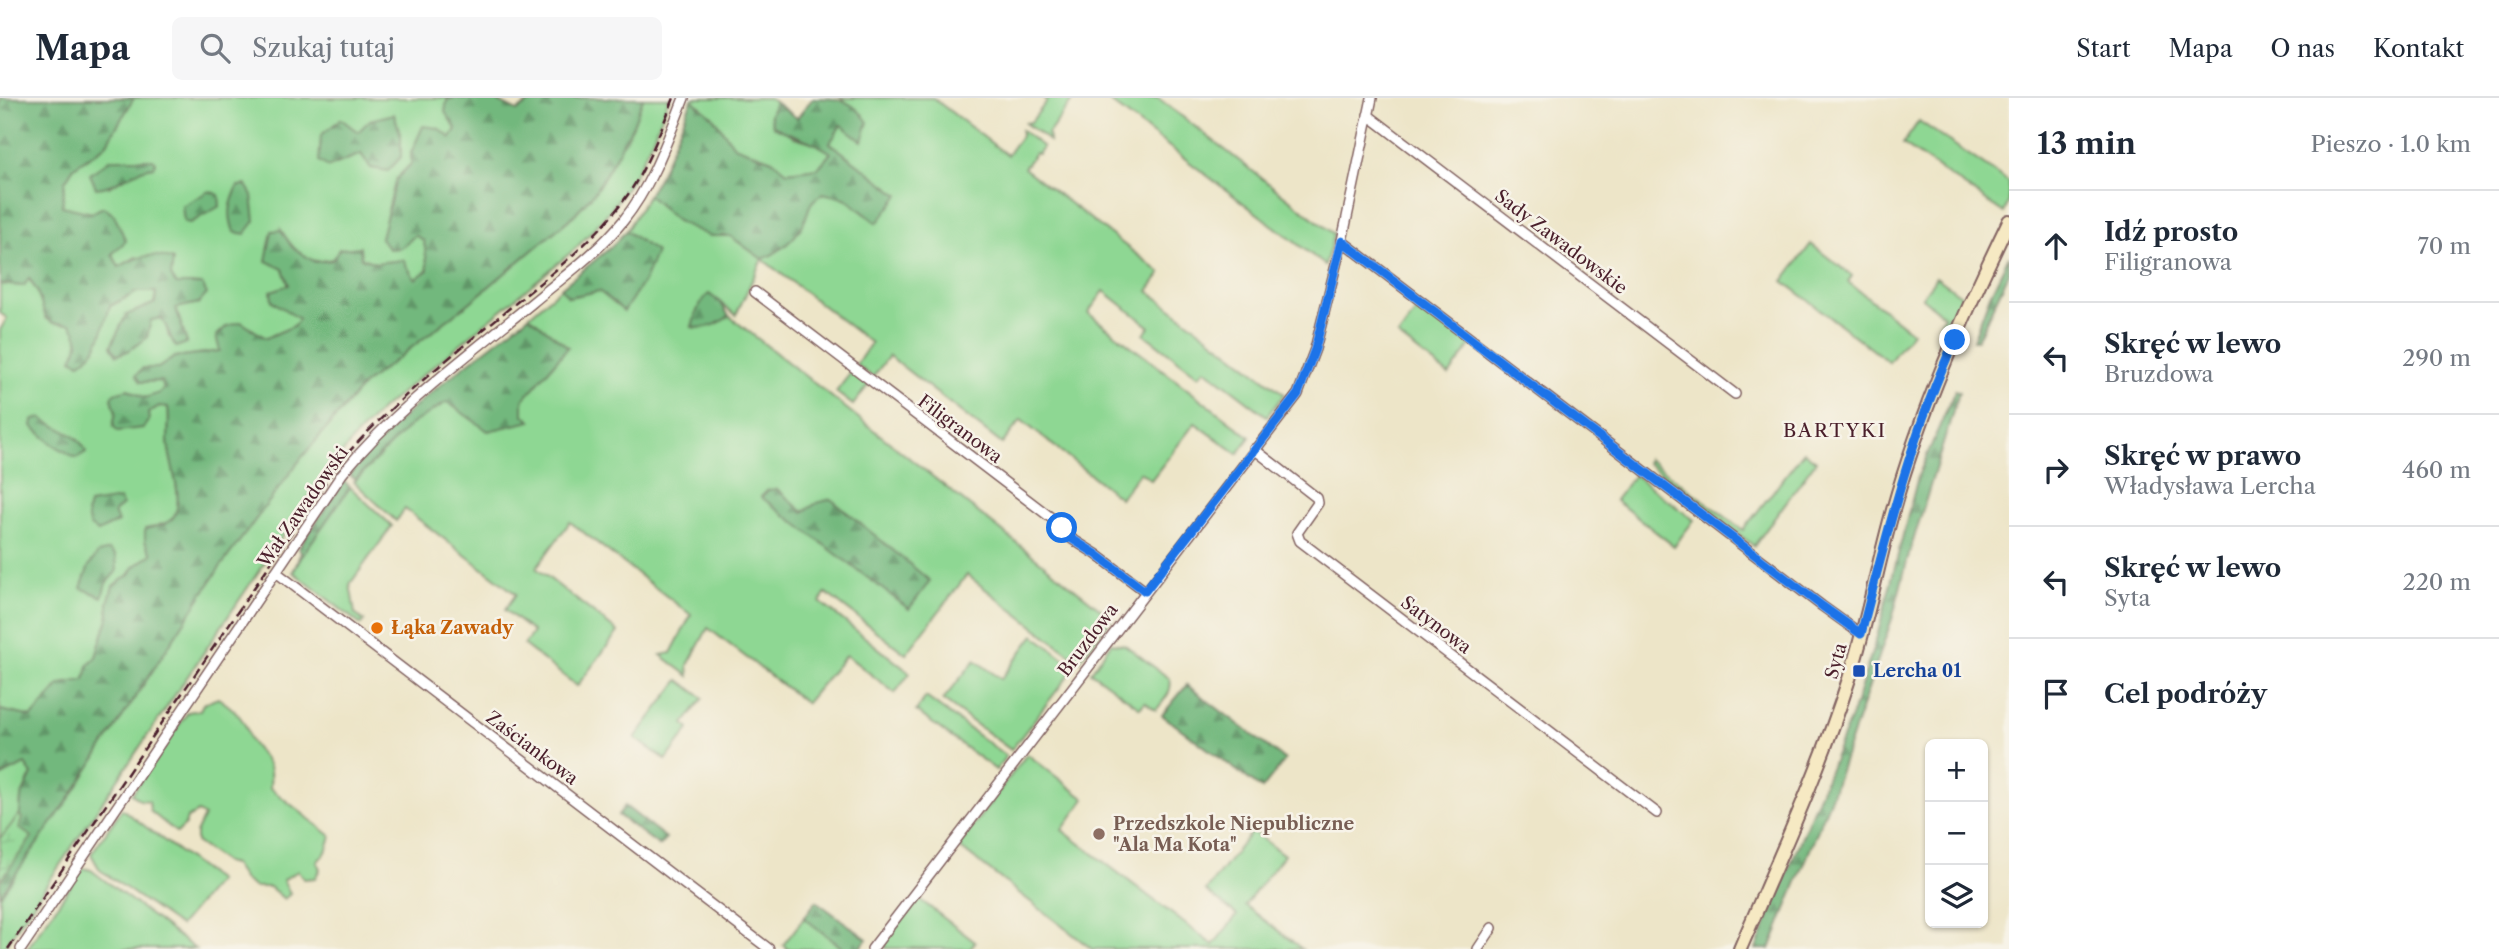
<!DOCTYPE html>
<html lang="pl">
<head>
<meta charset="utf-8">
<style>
  :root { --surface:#fff; --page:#f6f6f7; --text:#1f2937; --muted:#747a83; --line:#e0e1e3 }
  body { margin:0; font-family:"Libre Caslon Text",serif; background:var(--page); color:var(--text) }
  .controls { position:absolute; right:21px; bottom:21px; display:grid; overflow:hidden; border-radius:10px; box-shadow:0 2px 5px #0004 }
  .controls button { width:63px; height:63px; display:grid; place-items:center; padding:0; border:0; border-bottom:2px solid var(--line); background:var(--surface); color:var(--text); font:35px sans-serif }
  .stop { position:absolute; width:21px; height:21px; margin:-16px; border:5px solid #1a73e8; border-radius:50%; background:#fff }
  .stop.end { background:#1a73e8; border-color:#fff; box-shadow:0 2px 7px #0008 }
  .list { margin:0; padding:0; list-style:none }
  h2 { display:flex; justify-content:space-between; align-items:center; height:91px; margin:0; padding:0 28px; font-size:30px }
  h2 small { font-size:23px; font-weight:400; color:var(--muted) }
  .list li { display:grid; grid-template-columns:46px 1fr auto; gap:21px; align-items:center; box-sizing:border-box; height:112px; padding:0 28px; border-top:2px solid var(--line) }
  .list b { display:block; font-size:26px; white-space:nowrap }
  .list p { margin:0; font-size:23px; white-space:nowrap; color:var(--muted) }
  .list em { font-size:23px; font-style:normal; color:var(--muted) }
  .icon { flex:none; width:38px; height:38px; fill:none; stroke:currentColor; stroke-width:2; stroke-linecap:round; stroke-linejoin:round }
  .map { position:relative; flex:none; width:2009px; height:851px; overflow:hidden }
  header { display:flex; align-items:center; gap:42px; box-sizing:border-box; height:98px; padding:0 35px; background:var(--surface); border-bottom:2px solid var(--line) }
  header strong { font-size:33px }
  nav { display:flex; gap:38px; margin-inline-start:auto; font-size:24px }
  .search { width:490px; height:63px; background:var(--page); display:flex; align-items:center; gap:18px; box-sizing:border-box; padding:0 24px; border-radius:10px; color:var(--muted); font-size:26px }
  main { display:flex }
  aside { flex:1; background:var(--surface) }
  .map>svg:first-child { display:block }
</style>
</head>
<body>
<header>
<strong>Mapa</strong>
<div class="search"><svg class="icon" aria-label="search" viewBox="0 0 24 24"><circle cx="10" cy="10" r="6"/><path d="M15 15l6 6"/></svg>Szukaj tutaj</div>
<nav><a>Start</a><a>Mapa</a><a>O nas</a><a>Kontakt</a></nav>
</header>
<main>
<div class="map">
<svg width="2009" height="851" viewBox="0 0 2009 851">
  <defs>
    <pattern id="forest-firs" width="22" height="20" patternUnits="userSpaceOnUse" patternTransform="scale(1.75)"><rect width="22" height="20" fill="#72b87d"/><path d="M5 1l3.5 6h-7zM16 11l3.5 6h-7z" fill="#609567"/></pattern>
    <pattern id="wetland-marsh" width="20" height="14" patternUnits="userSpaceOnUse" patternTransform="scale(1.75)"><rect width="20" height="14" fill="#8ed793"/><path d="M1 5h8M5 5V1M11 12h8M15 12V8" fill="none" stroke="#7cb87f"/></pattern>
  </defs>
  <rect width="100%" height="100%" fill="#f7f3e8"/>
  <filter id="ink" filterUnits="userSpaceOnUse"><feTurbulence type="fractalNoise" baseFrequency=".0143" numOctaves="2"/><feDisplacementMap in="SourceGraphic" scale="14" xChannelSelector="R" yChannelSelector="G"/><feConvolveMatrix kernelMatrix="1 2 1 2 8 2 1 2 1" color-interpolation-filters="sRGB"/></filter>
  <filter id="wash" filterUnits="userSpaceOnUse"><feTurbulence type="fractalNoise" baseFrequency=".00686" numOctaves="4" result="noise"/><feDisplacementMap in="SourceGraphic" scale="28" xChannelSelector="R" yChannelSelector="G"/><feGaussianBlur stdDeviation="1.57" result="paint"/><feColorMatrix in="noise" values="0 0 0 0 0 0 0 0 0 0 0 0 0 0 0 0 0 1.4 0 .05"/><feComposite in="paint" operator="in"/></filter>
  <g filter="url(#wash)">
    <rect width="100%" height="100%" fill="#ede5c8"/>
    <g fill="#8ed793" stroke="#6c7b5f" stroke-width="2" fill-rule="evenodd">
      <path d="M134,0H454L447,2L456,31L451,40L411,55V66L396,81L381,140L415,137L424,143L428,172L415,182L403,162L376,165L361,160L359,149C322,168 306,172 281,132L283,171L300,221L294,228L266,240L241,224L220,253L175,259L158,270H143L141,284L161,283L165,290L160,295L145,300L128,291L112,300L116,314L113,328L147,316L159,308L168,309C170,321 168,330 168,342C168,362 185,400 174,419C169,426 161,425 154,429C151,432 148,439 145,443L152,456L135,469L108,505L109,517L96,559L88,568L85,582L61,586L32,619L0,612V232L7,220L0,215V186L24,188L28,180L37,193L46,220L54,225L71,226L77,235L80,246L95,251L110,208L137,194H156L151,222L162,220L166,227L169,239L187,245L175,210L199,205L186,187L176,186L171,178L136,159L119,169L92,115L62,109L65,83L74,69L105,48ZM340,21L358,34L361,56L329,69ZM111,61H153L154,69L141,70L109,89Z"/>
      <path d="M643,0H669C644,66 626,100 575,151L383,310L354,340L307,402L3,851H0V798L69,701L218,472L302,359L363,287L468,206L573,118L594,95L608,72L633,27Z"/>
      <polygon points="693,0 769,0 775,4 770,17 794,39 819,46 831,55 818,70 787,74 772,62 734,48 712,18 692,2"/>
      <path d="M841,0H933L1007,57L1021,38V32L1043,49L1038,56L1035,55L1024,70L1161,175L1148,193L1284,296L1267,318L1205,271L1199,278L1144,236L1150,229L1104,193L1088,215L1250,339L1238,356L1195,325L1151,382L1140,374L1120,400L1021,322L1002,346L889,258L873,279L856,267L871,245L762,161L736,217L709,196C698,205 696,216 692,229C707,230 717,227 729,218L1112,520L1079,563L967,477L906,556L826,495L820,504L910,575L895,595L846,557L806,605L708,530L688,567L689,578L661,557L671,555L691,517L570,424L536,470L618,534L577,588L524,547L533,534L505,512L516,496L405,411L396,423L354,384L410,327L447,303L488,333L530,322L523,316V302L568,249L529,218L561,190L569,199L599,193L624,213L656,154L626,133L648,97L677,123L697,131L730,138L762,161L802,128L809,105L823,95L845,100L877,125L898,97L830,45L841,26L863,17ZM777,391L803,414L817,405L811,436L762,399Z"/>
      <polygon points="1044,0 1074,0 1048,36 1049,43 1025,25 1031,24 1047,3"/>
      <polygon points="1105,0 1158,0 1334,136 1325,167"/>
      <polygon points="1919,23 2009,84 2009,103 2004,115 1903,46"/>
      <polygon points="1811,146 1852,178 1848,184 1912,234 1889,264 1783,183"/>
      <polygon points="1936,179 1965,200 1949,234 1939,227 1944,218 1922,200"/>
      <polygon points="1420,208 1471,247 1449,277 1398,238"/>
      <polygon points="852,273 869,286 853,307 836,294"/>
      <polygon points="1804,354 1816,363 1754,448 1647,365 1648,361 1743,432"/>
      <polygon points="1634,377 1694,422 1674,448 1615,402"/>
      <polygon points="350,389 392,428 350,486 355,516 364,523 361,527 293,474 303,456"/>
      <polygon points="1034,537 1075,569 1011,652 943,602 975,562 1001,581"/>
      <path d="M1111,545L1125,547L1170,581C1173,594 1164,602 1156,612L1145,604L1140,610L1091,574Z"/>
      <polygon points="679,582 703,600 684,626 689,631 666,662 635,640"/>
      <polygon points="926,599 1006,658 996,672 916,613"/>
      <path d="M218,600C230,608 240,616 246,629C248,634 248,640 252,645C267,666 272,662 270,690L331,738L326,754L317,764L320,771L315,780L304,781L298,773L283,782L290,796L284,801L270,789H254L244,782L233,766L225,764L196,744V735L204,718L198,714L187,720L185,727L177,735L150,713L149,703L140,702L132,696L188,614L200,612L203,606Z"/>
      <polygon points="1027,656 1085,701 1062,732 1213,847 1237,817 1206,793 1252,733 1284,757 1245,807 1302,851 1092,851 958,748"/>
      <polygon points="25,665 32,676 21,699 19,730 0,775 0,679"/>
      <polygon points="122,711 218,783 180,828 100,772 91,756"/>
      <polygon points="83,770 91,772 195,851 27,851"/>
      <polygon points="918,800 975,844 970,851 886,850 884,846"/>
      <polygon points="804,820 844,851 788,851 783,847"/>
    </g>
    <g fill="url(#forest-firs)" stroke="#5e6c54" stroke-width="2">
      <path d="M0,0H134L105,48L74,69L65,83L62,108L92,115L103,109L114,117L126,143L112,156L119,169C138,158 152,154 173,162L171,178L176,186H202L207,196L199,205L176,210L187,245L176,249C169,239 168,229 161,220L151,222L147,240L128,253L117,257L111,248L126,217L155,205L156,194H137L110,208C103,229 100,254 80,265L72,261C80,245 81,241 71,226L54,225L46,220L37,193L29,180L24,188L0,186Z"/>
      <path d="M454,0H498L499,4L517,13L536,0H643L633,27L608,72L594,95L573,118L468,206L363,287L302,359L218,472L69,701L0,798V775L19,730L21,699L32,676L25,666L0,679V612L32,619L61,586L85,582L88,568L96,559L109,517L108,505L113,488L123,480L129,478L134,469L152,456L145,443V431C154,429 169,427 174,418C185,399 168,362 168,342C168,330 170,321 168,309L159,308L148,315L149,322L143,330L118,333L113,328L116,314L112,300L114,295L128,291L145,300L160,295L164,290L161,283L141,284L136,277L143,270H158L175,259L220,253L216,238L227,228L241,224L266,240L294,228L299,221L272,203L271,193L289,187L283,171L266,163L272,133L281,132L292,149L315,164L333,162L339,151L360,149L361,160L376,165L403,162L415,181L428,172L424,143L415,137L402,150L389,151L381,140L396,81L411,66V55L423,28L438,30L451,40L456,31L445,14L447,2Z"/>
      <path d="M813,0C838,0 852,1 868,24L862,43L841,27L830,45L899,97L877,125L845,100L823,95C803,109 812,111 802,128C794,142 777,156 762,161L730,138H709L677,123L648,97L661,75L692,2L712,18L734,48L772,62L787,74L818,70L831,55C814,42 792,38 773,28L770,17L775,4L797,20Z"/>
      <polygon points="394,16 401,38 401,59 388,73 371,70 361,56 328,69 319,63 321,37 341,21 358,34 370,22"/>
      <path d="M111,61H153L156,65L154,69C132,71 117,89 96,90L90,76Z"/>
      <path d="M246,87L252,97L255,123L245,136L234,134C227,115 230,106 238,88Z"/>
      <polygon points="209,93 219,97 220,108 190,125 184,124 182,108"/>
      <polygon points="626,133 656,154 645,181 624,213 599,193 568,199 561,190 611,149"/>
      <polygon points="2009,158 2009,175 1977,242 1973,242 1990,197"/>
      <path d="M709,196L721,205L729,218C718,227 706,232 692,229C696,216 698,205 709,196Z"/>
      <path d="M529,218L568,249L523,302V316L531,323L488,333L447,304L410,327L355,382L350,377C398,313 467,267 529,218Z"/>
      <polygon points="1955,292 1959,294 1907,463 1893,518 1830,702 1770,851 1756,851 1853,614 1878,535 1918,378"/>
      <path d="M41,320C54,328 82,338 86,354L76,360L51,345L32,328L33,322Z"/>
      <polygon points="344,383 350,389 303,456 293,474 301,454 298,451"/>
      <polygon points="777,391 803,414 817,405 831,401 930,483 909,511 761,399 768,392"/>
      <polygon points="120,401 122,407 114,414 118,424 98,434 89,427 87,414 89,406"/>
      <polygon points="109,452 116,458 117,473 106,485 102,499 81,490 89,468 98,455"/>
      <polygon points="1187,587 1285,662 1262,691 1162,617"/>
      <polygon points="625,708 666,740 660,748 618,717"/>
      <polygon points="816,803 867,841 859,851 844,851 804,820"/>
    </g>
    <polygon fill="url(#wetland-marsh)" stroke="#6c7b5f" stroke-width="2" points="19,717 22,720 19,730 32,739 0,783 0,741"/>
  </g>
  <g filter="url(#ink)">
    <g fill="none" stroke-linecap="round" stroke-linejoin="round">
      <defs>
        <g id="street">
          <polyline points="1368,17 1735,296"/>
          <polyline points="1342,143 1822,508 1861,536"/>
          <polyline points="755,194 1058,425 1072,441 1096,456 1145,493"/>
          <polyline points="1254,351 1317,400 1318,405 1297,435 1300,443 1657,715"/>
          <polyline points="276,474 769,851"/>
          <path d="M21,851L342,376C397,309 466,259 532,205C563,179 597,155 623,123C652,87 667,43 684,0"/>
          <polyline points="872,851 1298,296 1315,251 1342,143 1372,0"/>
          <polyline points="1478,851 1492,830"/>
        </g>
        <path id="secondary" d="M1740,851C1778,762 1819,674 1849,581C1867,526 1877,468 1893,412C1921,312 1964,216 2009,123"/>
      </defs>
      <use href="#street" stroke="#836462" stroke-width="12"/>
      <use href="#secondary" stroke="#836462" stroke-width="16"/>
      <use href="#street" stroke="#fff" stroke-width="9"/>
      <use href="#secondary" stroke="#f6e9c3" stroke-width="12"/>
      <path stroke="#4a1f2b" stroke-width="2.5" stroke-dasharray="10 5" stroke-linecap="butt" d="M8,851L339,365C392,304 455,255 517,204C558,170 601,137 631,92C649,64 661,31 674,0"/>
    </g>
  </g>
  <g fill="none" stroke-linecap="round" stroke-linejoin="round" filter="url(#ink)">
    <path stroke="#1a73e8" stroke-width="9" d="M1062,430L1072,441L1096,456L1145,493L1298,296L1315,251L1342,143L1822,508L1861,536C1887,436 1911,336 1955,242"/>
  </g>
  <circle fill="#e8710a" stroke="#f7f3e8" stroke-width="2.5" cx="377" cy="530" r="7"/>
  <rect fill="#1a4fb4" stroke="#f7f3e8" stroke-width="2.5" x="1852" y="566" width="14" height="14" rx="3.5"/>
  <circle fill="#8d6e63" stroke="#f7f3e8" stroke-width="2.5" cx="1099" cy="736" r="7"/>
  <g text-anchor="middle" stroke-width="5" stroke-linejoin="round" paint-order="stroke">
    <g font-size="18" fill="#4a1f2b" stroke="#f7f3e8">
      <text transform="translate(1561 144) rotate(37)" y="6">Sady Zawadowskie</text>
      <text transform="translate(960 331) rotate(37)" y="6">Filigranowa</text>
      <text transform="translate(303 409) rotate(-55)" y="6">Wał Zawadowski</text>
      <text transform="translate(1436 527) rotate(37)" y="6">Satynowa</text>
      <text transform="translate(1088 542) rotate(-53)" y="6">Bruzdowa</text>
      <text transform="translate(1836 563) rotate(-74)" y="6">Syta</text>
      <text transform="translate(532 650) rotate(37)" y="6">Zaściankowa</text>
    </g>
    <g font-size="18" font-weight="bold" fill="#c56008" stroke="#f7f3e8" text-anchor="start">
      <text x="391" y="536">Łąka Zawady</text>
    </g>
    <g font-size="18" font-weight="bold" fill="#164399" stroke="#f7f3e8" text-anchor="start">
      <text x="1873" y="579">Lercha 01</text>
    </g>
    <g font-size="18" font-weight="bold" fill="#785e54" stroke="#f7f3e8" text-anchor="start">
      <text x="1113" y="732">Przedszkole Niepubliczne<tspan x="1113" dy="21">"Ala Ma Kota"</tspan></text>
    </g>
    <g font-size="19" letter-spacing="2" fill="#4a1f2b" stroke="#f7f3e8">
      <text x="1835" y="339">BARTYKI</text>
    </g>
  </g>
</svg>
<div class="controls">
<button>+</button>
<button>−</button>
<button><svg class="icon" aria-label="layers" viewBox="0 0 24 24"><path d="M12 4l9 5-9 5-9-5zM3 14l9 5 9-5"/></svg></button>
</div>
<div class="stop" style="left:1062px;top:430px"></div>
<div class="stop end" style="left:1955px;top:242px"></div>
</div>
<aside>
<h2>13 min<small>Pieszo · 1.0 km</small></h2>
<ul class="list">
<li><svg class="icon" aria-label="ahead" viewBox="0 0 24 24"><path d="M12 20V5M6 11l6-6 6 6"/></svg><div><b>Idź prosto</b><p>Filigranowa</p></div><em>70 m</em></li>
<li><svg class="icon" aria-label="left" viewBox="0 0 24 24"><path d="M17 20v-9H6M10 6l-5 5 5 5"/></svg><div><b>Skręć w lewo</b><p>Bruzdowa</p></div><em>290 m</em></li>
<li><svg class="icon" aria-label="right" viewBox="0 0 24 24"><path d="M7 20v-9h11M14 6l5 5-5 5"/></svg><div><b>Skręć w prawo</b><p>Władysława Lercha</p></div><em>460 m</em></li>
<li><svg class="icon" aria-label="left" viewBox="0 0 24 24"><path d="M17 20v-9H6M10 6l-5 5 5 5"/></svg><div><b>Skręć w lewo</b><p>Syta</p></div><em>220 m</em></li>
<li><svg class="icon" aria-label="arrive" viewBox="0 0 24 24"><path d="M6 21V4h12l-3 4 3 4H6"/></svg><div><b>Cel podróży</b></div></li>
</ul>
</aside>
</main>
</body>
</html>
